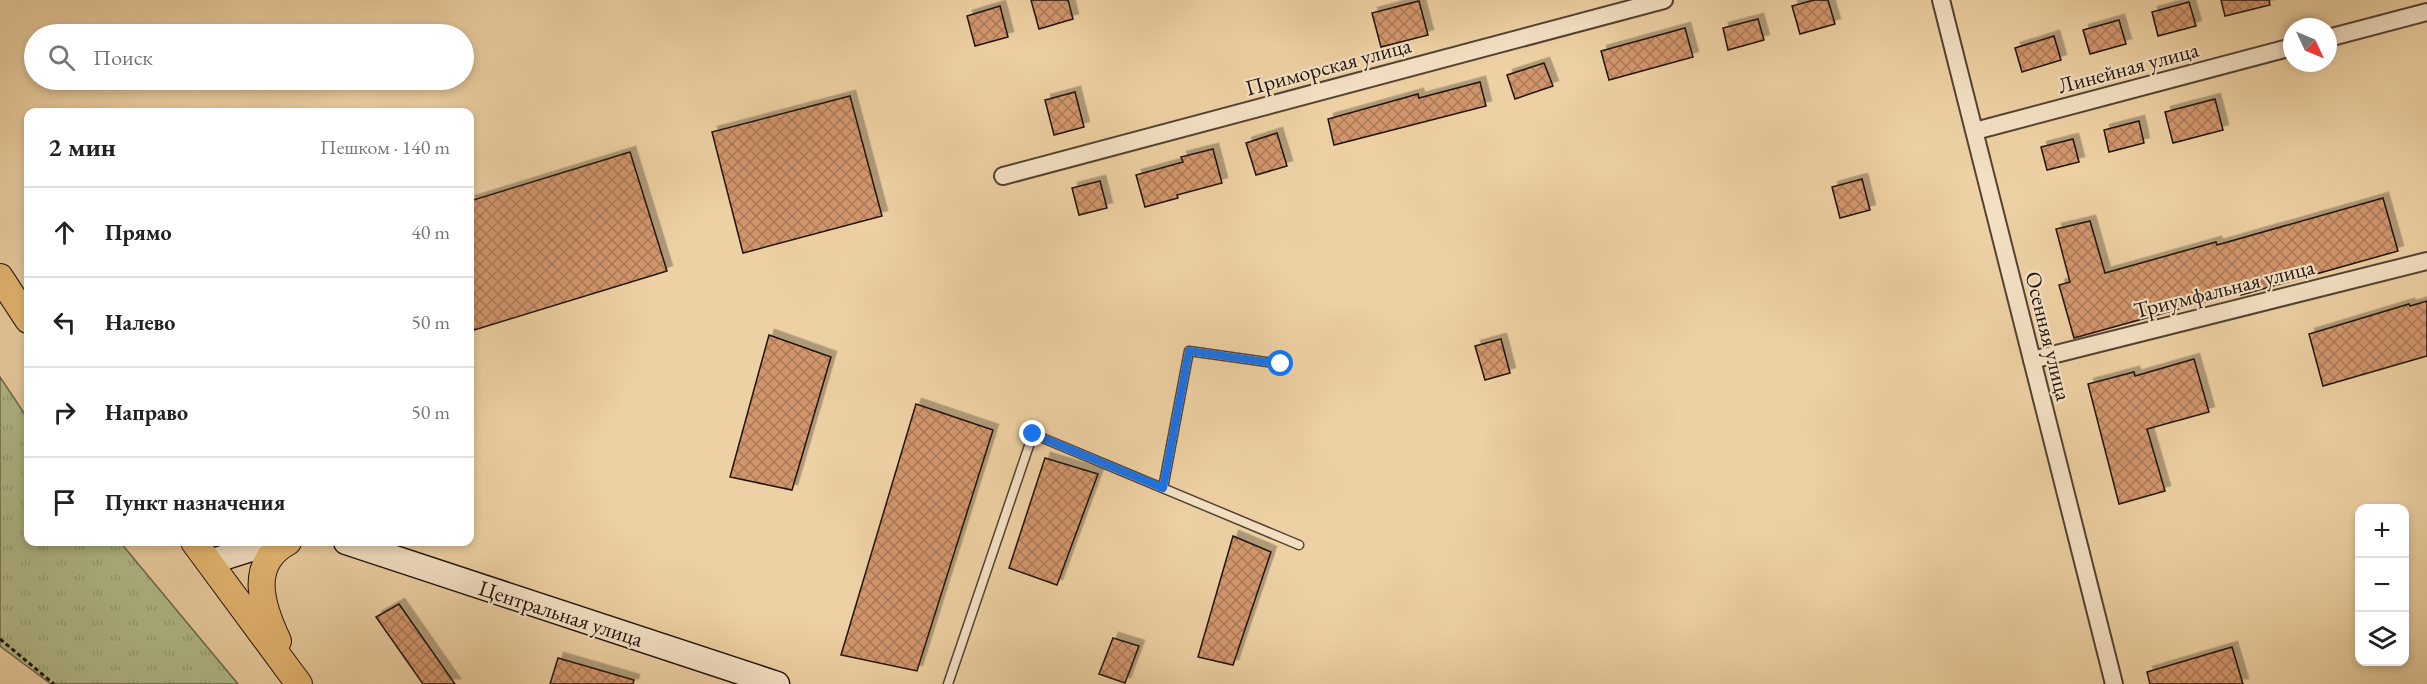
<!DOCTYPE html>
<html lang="ru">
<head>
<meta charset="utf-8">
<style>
  :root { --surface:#fff; --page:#f2f2f2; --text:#222; --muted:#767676; --line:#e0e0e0 }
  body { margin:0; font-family:"EB Garamond",serif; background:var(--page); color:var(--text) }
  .controls { position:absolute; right:18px; bottom:18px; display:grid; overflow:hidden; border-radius:12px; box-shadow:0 3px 9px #0003 }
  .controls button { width:54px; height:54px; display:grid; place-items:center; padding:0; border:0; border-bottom:2px solid var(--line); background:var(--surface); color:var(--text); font:30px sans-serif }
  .compass { position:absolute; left:2283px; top:18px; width:54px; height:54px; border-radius:50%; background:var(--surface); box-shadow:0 3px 9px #0003; rotate:134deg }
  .stop { position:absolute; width:18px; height:18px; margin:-14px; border:4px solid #1a73e8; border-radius:50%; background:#fff }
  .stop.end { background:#1a73e8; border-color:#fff; box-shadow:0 2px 6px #0008 }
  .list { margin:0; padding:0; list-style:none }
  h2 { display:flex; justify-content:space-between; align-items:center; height:78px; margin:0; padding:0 24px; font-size:26px }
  h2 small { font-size:20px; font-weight:400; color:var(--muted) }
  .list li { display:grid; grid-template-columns:39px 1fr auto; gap:18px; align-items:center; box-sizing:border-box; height:90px; padding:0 24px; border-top:2px solid var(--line) }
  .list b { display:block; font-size:22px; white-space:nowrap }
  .list em { font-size:20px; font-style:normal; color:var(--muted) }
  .icon { flex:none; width:33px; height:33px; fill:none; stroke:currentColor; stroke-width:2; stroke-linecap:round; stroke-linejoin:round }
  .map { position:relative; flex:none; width:2427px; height:684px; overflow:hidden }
  .search { position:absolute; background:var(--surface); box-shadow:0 3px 9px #0003; left:24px; top:24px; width:450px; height:66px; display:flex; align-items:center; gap:15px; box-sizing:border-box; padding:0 21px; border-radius:33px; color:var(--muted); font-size:22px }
  .panel { position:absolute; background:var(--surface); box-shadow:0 3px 9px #0003; left:24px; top:108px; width:450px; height:438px; border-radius:12px }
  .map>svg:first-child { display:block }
</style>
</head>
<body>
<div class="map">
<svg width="2427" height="684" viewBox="0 0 2427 684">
  <defs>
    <pattern id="park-tufts" width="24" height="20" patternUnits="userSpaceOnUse" patternTransform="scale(1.5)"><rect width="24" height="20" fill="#b2bc8a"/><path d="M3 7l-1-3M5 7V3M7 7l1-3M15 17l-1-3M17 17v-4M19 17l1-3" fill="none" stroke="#99a176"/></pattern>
    <pattern id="building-cross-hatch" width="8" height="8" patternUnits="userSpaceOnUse" patternTransform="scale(1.5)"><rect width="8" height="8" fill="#d2966d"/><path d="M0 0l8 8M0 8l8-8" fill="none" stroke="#aa7958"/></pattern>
    <filter id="shadow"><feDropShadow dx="5.5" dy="-5.5" stdDeviation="0" flood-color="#0004"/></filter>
  </defs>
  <rect width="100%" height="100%" fill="#edd0a3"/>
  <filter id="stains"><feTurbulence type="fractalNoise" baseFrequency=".00333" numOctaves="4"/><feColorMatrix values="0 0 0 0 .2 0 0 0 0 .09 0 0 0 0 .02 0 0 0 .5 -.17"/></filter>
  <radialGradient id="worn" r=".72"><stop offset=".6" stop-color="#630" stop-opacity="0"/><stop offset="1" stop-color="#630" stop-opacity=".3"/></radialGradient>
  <polygon fill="url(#park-tufts)" stroke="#6a684b" stroke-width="1.5" points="0,377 28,419 28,542 120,542 238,684 51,684 0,646"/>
  <g fill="url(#building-cross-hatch)" stroke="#21130c" stroke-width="1.5" filter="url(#shadow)">
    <polygon points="1031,0 1068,0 1073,19 1039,29"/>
    <polygon points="1814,0 1828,0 1835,24 1800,34 1792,6"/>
    <polygon points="2221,0 2269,0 2270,5 2225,16"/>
    <polygon points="1419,1 1428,35 1381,47 1372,13"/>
    <polygon points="2189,2 2196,26 2158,36 2152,12"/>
    <polygon points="1000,6 1008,37 975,46 967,16"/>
    <polygon points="1758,19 1764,40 1728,50 1723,28"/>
    <polygon points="2119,20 2126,44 2090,54 2083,30"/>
    <polygon points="1685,28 1693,57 1609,80 1601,51"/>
    <polygon points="2054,36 2061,60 2022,72 2015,48"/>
    <polygon points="1544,63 1553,86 1515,99 1507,75"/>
    <polygon points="1480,82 1486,106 1334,145 1328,119 1418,94 1419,98"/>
    <polygon points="1075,92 1084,127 1054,135 1045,100"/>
    <polygon points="850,96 882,216 743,253 712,132"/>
    <polygon points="2215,99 2223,130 2173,143 2165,112"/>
    <polygon points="2139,121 2144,143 2109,152 2104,130"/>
    <polygon points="1277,133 1287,166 1256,175 1246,143"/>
    <polygon points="2073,139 2079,162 2047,170 2041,147"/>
    <polygon points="1213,149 1222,183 1177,195 1178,198 1145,207 1136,175 1183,162 1181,157"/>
    <polygon points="630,152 667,271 474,330 470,316 470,201"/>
    <polygon points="1862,179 1870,210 1840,218 1832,187"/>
    <polygon points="1100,181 1107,208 1079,215 1072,188"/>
    <polygon points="2383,198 2398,251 2241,295 2240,292 2074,338 2059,285 2070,282 2056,229 2090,221 2105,273 2216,242 2217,245"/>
    <polygon points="2427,301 2427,356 2323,386 2309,334 2409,304 2410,306"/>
    <polygon points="769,335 831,357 792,490 730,477"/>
    <polygon points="1501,339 1510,373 1485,380 1475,346"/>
    <polygon points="2194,359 2209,412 2147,429 2165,491 2119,504 2088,384 2134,372 2135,376"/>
    <polygon points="916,404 993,430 917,671 841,655"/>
    <polygon points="1045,458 1098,474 1057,585 1009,568"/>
    <polygon points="1233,536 1271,552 1233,665 1198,657"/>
    <polygon points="399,604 455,684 423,684 376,617"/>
    <polygon points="1113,638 1139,646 1125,683 1099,674"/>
    <polygon points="2232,647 2243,684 2150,684 2147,672"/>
    <polygon points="558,658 634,680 633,684 550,684"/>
  </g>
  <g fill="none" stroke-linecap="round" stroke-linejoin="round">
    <defs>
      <g id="lane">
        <polyline points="1163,488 1189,351 1281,364"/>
        <polyline points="948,684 1033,434 1299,545"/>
      </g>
      <g id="street">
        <polyline points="1941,0 2114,684"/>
        <polyline points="2328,38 2427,12"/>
        <polyline points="1975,131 2292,47"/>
        <polyline points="1003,176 1664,0"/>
        <polyline points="2032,360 2427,261"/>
      </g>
      <g id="secondary">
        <polyline points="346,542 777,684"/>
        <polyline points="210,562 273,542"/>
      </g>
      <g id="primary">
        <polyline points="0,277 28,320"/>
        <polyline points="194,542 299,684"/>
        <path d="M278,641C262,607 247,564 288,542"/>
      </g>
    </defs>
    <use href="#lane" stroke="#544232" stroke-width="11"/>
    <use href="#street" stroke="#544232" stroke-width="20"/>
    <use href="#secondary" stroke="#21130c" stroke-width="27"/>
    <use href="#primary" stroke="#21130c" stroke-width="28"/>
    <polyline stroke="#21130c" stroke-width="3" stroke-dasharray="4.5 3" stroke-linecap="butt" points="0,639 54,684"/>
    <use href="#lane" stroke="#f3e0c3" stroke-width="8"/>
    <use href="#street" stroke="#f3e0c3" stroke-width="16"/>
    <use href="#secondary" stroke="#f3e0c3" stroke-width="24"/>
    <use href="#primary" stroke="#e6b872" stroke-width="26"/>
  </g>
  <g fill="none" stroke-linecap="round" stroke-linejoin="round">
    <polyline stroke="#1a73e8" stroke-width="8" points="1033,434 1163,488 1189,351 1281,364"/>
  </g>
  <g text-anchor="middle" stroke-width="4.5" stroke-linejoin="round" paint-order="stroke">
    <g font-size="22" fill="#21130c" stroke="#f3e0c3">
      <text transform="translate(1328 66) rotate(-15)" y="8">Приморская улица</text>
      <text transform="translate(2128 67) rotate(-15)" y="8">Линейная улица</text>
      <text transform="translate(2224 288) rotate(-14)" y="8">Триумфальная улица</text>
      <text transform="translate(2049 336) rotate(76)" y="8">Осенняя улица</text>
      <text transform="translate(561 613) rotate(18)" y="8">Центральная улица</text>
    </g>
  </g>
  <rect width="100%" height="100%" filter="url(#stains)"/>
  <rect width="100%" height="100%" fill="url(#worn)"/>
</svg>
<div class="controls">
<button>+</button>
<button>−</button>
<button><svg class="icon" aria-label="layers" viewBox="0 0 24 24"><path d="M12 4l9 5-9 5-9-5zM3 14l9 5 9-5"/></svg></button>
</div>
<svg class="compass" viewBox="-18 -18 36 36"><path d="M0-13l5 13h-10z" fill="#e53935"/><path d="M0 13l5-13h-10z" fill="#767676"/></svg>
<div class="stop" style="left:1281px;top:364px"></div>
<div class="stop end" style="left:1033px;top:434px"></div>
<div class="search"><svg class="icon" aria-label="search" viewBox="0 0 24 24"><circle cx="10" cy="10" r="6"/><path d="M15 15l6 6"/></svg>Поиск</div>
<section class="panel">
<h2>2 мин<small>Пешком · 140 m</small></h2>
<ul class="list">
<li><svg class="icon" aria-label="ahead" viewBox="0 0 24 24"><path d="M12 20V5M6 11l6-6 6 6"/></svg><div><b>Прямо</b></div><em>40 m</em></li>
<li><svg class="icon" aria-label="left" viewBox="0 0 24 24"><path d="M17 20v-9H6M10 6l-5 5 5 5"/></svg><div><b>Налево</b></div><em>50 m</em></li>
<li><svg class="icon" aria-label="right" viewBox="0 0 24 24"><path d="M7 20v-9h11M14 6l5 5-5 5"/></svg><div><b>Направо</b></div><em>50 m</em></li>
<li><svg class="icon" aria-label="arrive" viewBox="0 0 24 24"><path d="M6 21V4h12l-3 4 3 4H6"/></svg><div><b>Пункт назначения</b></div></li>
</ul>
</section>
</div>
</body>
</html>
